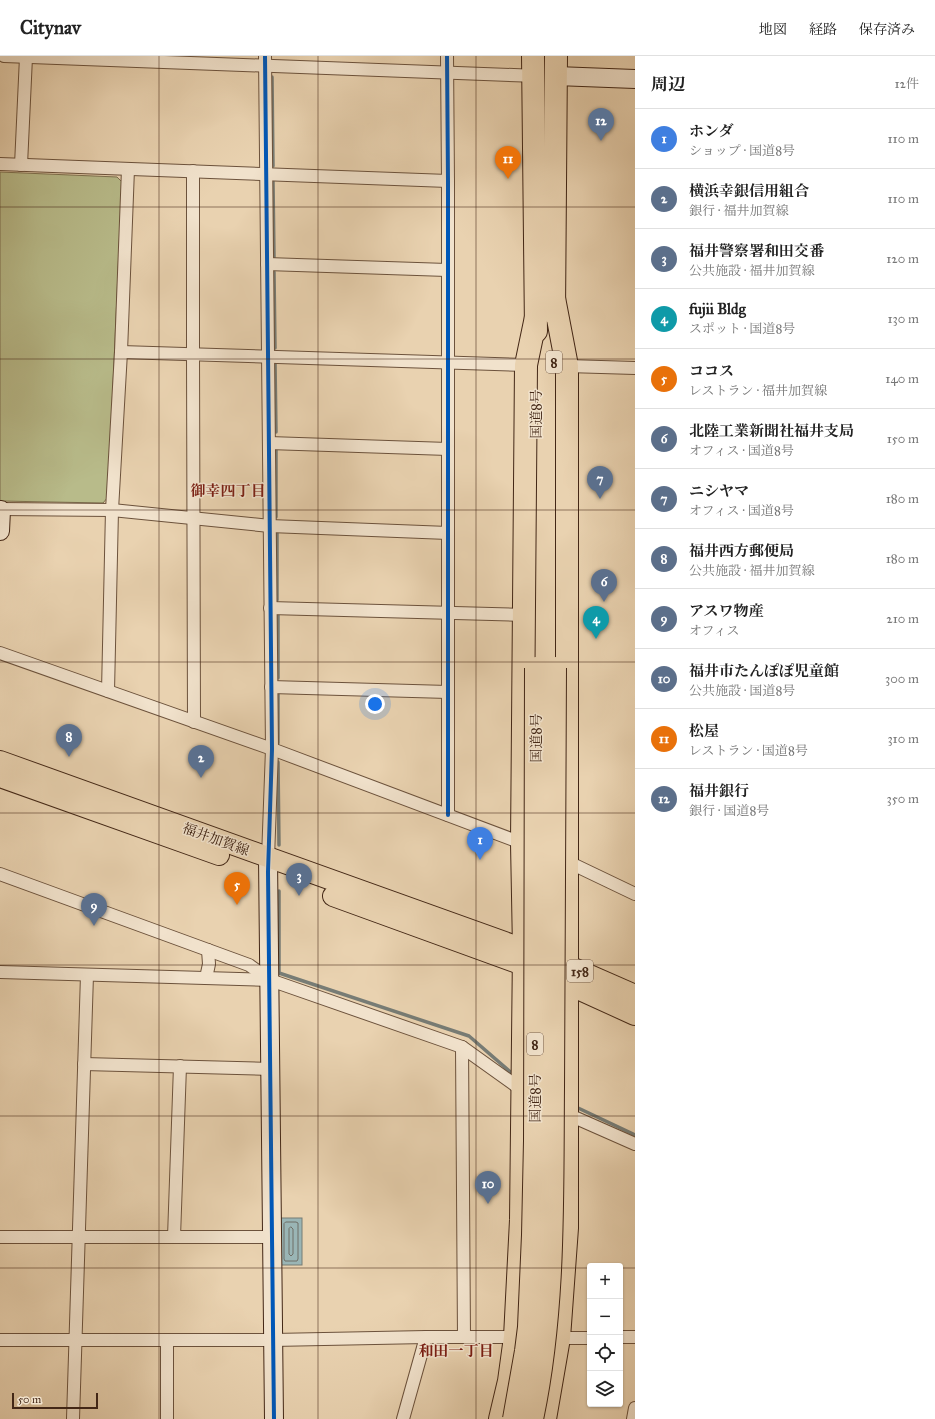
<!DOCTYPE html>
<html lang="ja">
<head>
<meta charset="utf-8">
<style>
  :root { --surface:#fff; --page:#f2f2f2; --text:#222; --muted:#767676; --line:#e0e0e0; --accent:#8f2418 }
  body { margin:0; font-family:"IM FELL Great Primer","Noto Serif JP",serif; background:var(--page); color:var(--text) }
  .controls { position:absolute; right:12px; bottom:12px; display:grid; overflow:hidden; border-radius:4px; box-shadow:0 1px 3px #0004 }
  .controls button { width:36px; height:36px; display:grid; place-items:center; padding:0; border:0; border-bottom:1px solid var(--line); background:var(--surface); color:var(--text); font:20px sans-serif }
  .scale { position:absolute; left:12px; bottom:10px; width:86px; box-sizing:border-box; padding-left:4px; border:2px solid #432716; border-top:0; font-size:11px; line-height:14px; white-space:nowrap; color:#432716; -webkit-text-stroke:3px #f1e2cc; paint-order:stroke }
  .you { position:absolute; left:375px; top:648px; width:14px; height:14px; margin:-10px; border:3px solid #fff; border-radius:50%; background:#1a73e8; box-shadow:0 0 0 6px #1a73e833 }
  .badge { display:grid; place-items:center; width:26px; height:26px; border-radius:50%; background:var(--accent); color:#fff; font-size:13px; font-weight:700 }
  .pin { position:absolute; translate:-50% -33px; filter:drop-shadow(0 1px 2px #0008) }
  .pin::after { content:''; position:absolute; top:21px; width:14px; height:12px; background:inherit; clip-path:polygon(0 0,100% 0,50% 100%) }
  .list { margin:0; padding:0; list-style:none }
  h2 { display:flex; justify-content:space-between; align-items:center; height:52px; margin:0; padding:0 16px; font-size:17px }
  h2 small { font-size:13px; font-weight:400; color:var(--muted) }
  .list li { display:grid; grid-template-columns:26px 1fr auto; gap:12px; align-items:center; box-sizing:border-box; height:60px; padding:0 16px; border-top:1px solid var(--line) }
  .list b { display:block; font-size:15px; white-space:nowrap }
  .list p { margin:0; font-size:13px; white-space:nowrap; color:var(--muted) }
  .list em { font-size:13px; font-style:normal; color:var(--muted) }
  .icon { flex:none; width:22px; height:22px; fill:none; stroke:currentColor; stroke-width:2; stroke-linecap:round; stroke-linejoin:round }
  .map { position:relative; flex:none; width:635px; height:1363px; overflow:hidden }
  header { display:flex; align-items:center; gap:24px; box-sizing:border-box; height:56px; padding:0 20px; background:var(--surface); border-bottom:1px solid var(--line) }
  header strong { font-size:19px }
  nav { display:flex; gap:22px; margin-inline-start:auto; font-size:14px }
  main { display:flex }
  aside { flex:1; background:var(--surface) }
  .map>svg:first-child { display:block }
</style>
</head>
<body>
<header>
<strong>Citynav</strong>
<nav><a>地図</a><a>経路</a><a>保存済み</a></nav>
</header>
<main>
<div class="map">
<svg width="635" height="1363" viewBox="0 0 635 1363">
  <rect width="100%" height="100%" fill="#e9d2b0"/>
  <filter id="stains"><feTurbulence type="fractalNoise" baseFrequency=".005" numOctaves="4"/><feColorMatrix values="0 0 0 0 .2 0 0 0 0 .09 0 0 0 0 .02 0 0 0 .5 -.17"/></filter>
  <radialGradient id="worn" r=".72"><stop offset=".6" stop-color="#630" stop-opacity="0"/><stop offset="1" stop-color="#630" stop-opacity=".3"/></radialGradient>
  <polygon fill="#b8bb8a" stroke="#7e7150" points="0,116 117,121 122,126 108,441 103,447 0,445"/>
  <rect fill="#9ab5b5" stroke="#777c75" x="280" y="1162" width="22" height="47"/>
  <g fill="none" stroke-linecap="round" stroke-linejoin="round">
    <g stroke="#6e6e66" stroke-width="1">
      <polygon points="286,1166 296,1166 298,1167 298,1203 297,1205 285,1205 284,1203 284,1168"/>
      <polygon points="291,1171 293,1173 293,1198 291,1200 289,1198 289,1173"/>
    </g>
    <g stroke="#777c75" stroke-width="3.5">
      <polyline points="272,21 273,110"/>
      <polyline points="273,125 274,201"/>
      <polyline points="274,216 275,292"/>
      <polyline points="275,306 276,376"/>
      <polyline points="276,461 276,391"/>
      <polyline points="277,475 277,544"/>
      <polyline points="278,622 278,558"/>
      <polyline points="278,687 278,636"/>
      <polyline points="278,706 279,789"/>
      <polyline points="279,835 279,917 469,980 515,1020"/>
      <polyline points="576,1051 635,1079"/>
    </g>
    <defs>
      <g id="street">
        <polyline points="4,0 538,20"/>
        <polyline points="265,0 272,693 268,802"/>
        <polyline points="447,0 448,125 448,759"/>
        <polyline points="0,108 448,125"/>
        <polyline points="21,109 26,1"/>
        <polyline points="193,115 193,298 194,666"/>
        <polyline points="267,208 447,214"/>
        <polyline points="121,296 526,309"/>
        <polyline points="567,310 635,312"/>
        <polyline points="269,387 448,393"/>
        <polyline points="0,453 112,454 270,470 448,477"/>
        <polyline points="270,552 524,559"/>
        <polyline points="0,597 272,693 527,789"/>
        <polyline points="271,631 448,636"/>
        <polyline points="108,635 112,454 121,296 128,113"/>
        <polyline points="564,804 635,838"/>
        <polyline points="0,818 249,909 270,924 462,991 515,1029 522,1030"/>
        <polyline points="0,916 270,924"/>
        <polyline points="206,922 209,908 208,894"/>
        <polyline points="462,991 464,1281"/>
        <polyline points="84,1008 271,1013"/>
        <polyline points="567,1058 635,1088"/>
        <polyline points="0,1181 273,1181"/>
        <polyline points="174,1181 180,1010"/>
        <polyline points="620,1281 635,1281"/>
        <polyline points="559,1282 590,1282"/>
        <polyline points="0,1284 273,1284 426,1281 515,1281"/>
        <polyline points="167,1284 167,1363"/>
        <polyline points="73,1363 87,919"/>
        <polyline points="403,1363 426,1281"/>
        <polyline points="633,1363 635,1352"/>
      </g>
      <g id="secondary">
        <polyline points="556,20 635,23"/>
        <polyline points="0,475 1,454"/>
        <polyline points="268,802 274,1363"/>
      </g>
      <g id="primary">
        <polyline points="0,705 524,893"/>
        <polyline points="0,721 219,799"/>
        <polyline points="333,840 523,909"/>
      </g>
      <g id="highway">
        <polyline points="533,0 536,275"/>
        <polyline points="554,257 556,0"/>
        <polyline points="555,905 635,940"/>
        <polyline points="556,922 635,958"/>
        <polyline points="500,1363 509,1325 515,1281 521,1164 524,893 522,787 526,309 536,261"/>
        <polyline points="545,1363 559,1282 567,1172 567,310 554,242"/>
      </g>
    </defs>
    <use href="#street" stroke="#6c523c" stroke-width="14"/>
    <use href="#secondary" stroke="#432716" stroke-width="20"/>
    <use href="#primary" stroke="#432716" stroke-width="22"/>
    <use href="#highway" stroke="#432716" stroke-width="24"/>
    <use href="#street" stroke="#f1e2cc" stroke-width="12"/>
    <use href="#secondary" stroke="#f1e2cc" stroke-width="18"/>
    <use href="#primary" stroke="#e9d2b0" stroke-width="20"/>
    <use href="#highway" stroke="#e9d2b0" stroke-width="22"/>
    <defs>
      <g id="highway-bridge">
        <polyline points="514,1363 526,1295 529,1271 533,1179 535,1085 536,612"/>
        <path d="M532,1363C555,1254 552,1142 553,1032C554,892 554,752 555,612"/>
      </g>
    </defs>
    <use href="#highway-bridge" stroke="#432716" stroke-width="24" stroke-linecap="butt"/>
    <use href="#highway-bridge" stroke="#e9d2b0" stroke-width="22"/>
    <defs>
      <g id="cycleway">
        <polyline points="265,0 272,693 268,816 274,1363"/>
        <polyline points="447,0 448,125 448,759"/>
      </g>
    </defs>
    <use href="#cycleway" stroke="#f1e2cc" stroke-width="6"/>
    <use href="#cycleway" stroke="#0057b8" stroke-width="4"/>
  </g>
  <path fill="none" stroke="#432716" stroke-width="1" stroke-opacity="0.55" d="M159,0V1363M318,0V1363M476,0V1363M0,151H635M0,303H635M0,454H635M0,606H635M0,757H635M0,909H635M0,1060H635M0,1212H590M620,1212H635"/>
  <g text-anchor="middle" stroke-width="3" stroke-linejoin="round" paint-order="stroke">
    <g fill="#f1e2cc" stroke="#775f4d" stroke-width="1">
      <rect x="546" y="295" width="16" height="22" rx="3"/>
      <rect x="567" y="904" width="26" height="22" rx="3"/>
      <rect x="527" y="977" width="16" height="22" rx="3"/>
    </g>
    <g font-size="13" font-weight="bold" fill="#432716">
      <text x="554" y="311">8</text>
      <text x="580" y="920">158</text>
      <text x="535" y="993">8</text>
    </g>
    <g font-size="14" fill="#432716" stroke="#f1e2cc">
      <text transform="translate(536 358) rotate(-90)" y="5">国道8号</text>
      <text transform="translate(536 682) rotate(-90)" y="5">国道8号</text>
      <text transform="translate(216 783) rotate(20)" y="5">福井加賀線</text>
      <text transform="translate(535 1042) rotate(-90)" y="5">国道8号</text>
    </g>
    <g font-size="15" font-weight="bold" fill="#7a1f14" stroke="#f1e2cc">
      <text x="228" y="440">御幸四丁目</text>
      <text x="456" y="1300">和田一丁目</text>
    </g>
  </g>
  <rect width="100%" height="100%" filter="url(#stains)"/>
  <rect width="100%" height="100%" fill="url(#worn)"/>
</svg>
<div class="controls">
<button>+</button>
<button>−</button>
<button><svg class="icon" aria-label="locate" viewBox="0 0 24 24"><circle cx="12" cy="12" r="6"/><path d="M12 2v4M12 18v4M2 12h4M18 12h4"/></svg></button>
<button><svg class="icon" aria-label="layers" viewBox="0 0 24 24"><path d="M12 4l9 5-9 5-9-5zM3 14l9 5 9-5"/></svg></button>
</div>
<div class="scale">50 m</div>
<div class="you"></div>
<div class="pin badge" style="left:480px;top:804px;background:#3f7fe0">1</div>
<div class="pin badge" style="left:201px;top:722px;background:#5c6f8a">2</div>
<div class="pin badge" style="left:299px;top:840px;background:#5c6f8a">3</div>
<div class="pin badge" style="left:596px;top:583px;background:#0f9aa8">4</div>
<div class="pin badge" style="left:237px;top:849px;background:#e8710a">5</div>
<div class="pin badge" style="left:604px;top:546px;background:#5c6f8a">6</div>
<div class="pin badge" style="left:600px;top:443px;background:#5c6f8a">7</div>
<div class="pin badge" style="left:69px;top:701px;background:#5c6f8a">8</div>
<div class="pin badge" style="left:94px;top:870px;background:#5c6f8a">9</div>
<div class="pin badge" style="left:488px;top:1148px;background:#5c6f8a">10</div>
<div class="pin badge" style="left:508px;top:123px;background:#e8710a">11</div>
<div class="pin badge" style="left:601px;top:85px;background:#5c6f8a">12</div>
</div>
<aside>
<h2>周辺<small>12件</small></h2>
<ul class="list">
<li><span class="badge" style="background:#3f7fe0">1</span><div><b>ホンダ</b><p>ショップ · 国道8号</p></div><em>110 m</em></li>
<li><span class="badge" style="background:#5c6f8a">2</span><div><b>横浜幸銀信用組合</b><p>銀行 · 福井加賀線</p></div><em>110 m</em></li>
<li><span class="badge" style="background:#5c6f8a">3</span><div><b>福井警察署和田交番</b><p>公共施設 · 福井加賀線</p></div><em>120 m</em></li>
<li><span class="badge" style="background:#0f9aa8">4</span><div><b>fujii Bldg</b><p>スポット · 国道8号</p></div><em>130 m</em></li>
<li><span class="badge" style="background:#e8710a">5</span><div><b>ココス</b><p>レストラン · 福井加賀線</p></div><em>140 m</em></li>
<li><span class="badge" style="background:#5c6f8a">6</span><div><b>北陸工業新聞社福井支局</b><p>オフィス · 国道8号</p></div><em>150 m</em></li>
<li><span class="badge" style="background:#5c6f8a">7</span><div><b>ニシヤマ</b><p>オフィス · 国道8号</p></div><em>180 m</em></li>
<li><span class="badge" style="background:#5c6f8a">8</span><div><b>福井西方郵便局</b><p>公共施設 · 福井加賀線</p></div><em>180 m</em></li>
<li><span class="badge" style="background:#5c6f8a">9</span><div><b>アスワ物産</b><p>オフィス</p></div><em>210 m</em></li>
<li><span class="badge" style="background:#5c6f8a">10</span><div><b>福井市たんぽぽ児童館</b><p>公共施設 · 国道8号</p></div><em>300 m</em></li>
<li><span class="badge" style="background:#e8710a">11</span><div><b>松屋</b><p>レストラン · 国道8号</p></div><em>310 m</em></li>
<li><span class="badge" style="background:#5c6f8a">12</span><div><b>福井銀行</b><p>銀行 · 国道8号</p></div><em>350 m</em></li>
</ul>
</aside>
</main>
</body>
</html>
